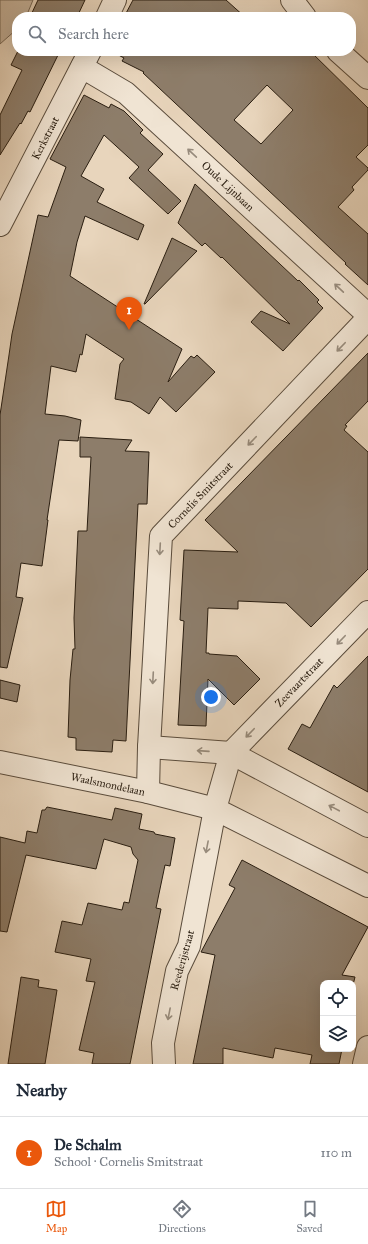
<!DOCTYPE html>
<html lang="en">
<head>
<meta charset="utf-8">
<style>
  :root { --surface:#fff; --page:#f6f6f7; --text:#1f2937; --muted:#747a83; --line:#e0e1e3; --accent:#ea580c }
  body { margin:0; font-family:"IM FELL Great Primer",serif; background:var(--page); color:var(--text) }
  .controls { position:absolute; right:12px; bottom:12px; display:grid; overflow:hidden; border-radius:8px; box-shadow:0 4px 16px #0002 }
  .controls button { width:36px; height:36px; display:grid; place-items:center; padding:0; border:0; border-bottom:1px solid var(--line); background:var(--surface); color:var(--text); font:20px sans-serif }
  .you { position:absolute; left:211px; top:697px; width:14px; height:14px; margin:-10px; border:3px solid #fff; border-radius:50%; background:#1a73e8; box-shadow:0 0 0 6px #1a73e833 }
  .badge { display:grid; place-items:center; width:26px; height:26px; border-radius:50%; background:var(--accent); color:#fff; font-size:13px; font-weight:700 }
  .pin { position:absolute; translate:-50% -33px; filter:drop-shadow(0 1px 2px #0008) }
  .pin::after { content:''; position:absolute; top:21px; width:14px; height:12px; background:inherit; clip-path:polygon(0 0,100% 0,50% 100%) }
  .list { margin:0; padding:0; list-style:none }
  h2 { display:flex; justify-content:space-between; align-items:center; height:52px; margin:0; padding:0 16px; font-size:17px }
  h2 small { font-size:13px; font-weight:400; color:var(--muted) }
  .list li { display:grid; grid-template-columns:26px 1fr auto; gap:12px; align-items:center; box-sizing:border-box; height:72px; padding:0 16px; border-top:1px solid var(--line) }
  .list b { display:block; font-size:15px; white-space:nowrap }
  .list p { margin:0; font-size:13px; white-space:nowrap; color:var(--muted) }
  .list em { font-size:13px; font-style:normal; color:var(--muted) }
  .icon { flex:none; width:22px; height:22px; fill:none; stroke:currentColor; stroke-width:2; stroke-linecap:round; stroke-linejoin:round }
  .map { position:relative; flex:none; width:368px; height:1064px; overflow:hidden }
  .search { position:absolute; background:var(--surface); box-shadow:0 4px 16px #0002; left:12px; right:12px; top:12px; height:44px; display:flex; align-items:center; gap:10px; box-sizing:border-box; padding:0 14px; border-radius:16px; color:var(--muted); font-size:15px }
  .sheet { height:124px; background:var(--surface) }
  nav { display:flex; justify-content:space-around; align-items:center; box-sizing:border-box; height:56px; border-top:1px solid var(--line); background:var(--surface); font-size:11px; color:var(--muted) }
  nav a { display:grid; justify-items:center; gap:2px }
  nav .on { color:var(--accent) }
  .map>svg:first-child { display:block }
</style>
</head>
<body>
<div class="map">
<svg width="368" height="1064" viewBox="0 0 368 1064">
  <rect width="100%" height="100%" fill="#e8d5bc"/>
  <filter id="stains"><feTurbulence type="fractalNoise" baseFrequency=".005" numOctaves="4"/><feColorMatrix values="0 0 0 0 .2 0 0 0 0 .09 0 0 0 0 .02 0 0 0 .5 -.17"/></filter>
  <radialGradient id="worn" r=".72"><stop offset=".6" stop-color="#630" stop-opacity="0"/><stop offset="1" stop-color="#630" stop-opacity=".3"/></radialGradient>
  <polygon fill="#c8b69f" stroke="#796a58" points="0,0 33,0 26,17 17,17 17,29 0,44"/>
  <g fill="#8d7d6a" stroke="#2a1e11" fill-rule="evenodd">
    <polygon points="38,0 85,0 77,17 30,17"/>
    <polygon points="133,0 226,0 245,17 124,17"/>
    <polygon points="18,51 60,51 30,112 28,111 21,124 20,123 0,155 0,115 22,70 11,65"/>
    <path d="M111,51H310L368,108V145L356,157L368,168V170L352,187L354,190L338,207L368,234V285L345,264L346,263L143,73L144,72L122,61L124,58ZM267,85L293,110L261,144L234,120Z"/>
    <polygon points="84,95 109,108 111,104 124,111 143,130 140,133 163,154 148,170 181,201 168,214 129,178 139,167 104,135 81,176 104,189 97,202 144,225 138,240 85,216 77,242 70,276 182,349 168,382 191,356 194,358 197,355 215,372 176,412 160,397 149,414 131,402 115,399 120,364 124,359 86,334 82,355 80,354 76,372 51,366 45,414 65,416 81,420 78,441 59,440 47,520 48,520 42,566 21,563 16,597 23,598 7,668 0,667 0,415 9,355 12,334 38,215 48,217 66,167 50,159"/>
    <polygon points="195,184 298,281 299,280 319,300 317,302 323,308 283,351 251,322 261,311 290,324 222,257 221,258 205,243 202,246 178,223"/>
    <polygon points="172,238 197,251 145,304 144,304"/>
    <polygon points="368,353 368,401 345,425 347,426 344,430 368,452 368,569 311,627 286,603 238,601 238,609 208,608 206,653 209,653 209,654 237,656 260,679 234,705 208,679 206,726 178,725 184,621 180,620 184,550 238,552 205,520"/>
    <polygon points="80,437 132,440 125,451 149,452 147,504 138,504 126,741 113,740 112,752 76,750 76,738 68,737 70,680 73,649 75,649 74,618 78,531 87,531 91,457 80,457"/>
    <polygon points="368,656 368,792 288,749 302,724 310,728 334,685 337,688"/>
    <polygon points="0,680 20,685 17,702 0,698"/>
    <polygon points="47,807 112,820 115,808 142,814 139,829 154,832 155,834 175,838 170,866 165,865 156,908 161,909 130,1064 92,1064 94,1053 79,1050 95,982 86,981 91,959 55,952 62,921 82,925 88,903 122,910 124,902 129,903 138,860 133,854 131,847 104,839 96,869 26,855 7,932 0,931 0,837 25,843 27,831 37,833 42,810 45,810"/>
    <polygon points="242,860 368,927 342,975 355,977 353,985 353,983 323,983 323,1049 342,1049 339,1064 310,1064 312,1055 275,1048 273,1058 223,1048 223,1064 193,1064 215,955 201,952 235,888 229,885"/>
    <polygon points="21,977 39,980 38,987 57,990 45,1064 8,1064"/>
  </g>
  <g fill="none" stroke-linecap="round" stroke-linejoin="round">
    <defs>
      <g id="minor">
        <polyline points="292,0 305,17"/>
        <polyline points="107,17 115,0"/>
        <polyline points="338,51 368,78"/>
        <polyline points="82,67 126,93 368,315"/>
        <polyline points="0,225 90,51"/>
        <polyline points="149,747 231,753 368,826"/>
        <polyline points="0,762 148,792 215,809 368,886"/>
        <polyline points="148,792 149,747 161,536 368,318"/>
        <polyline points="164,1064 163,1043 177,971 189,946 215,809 231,753 368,612"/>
        <polyline points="364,1064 368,1047"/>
      </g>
    </defs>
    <use href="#minor" stroke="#5a4c3c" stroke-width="24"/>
    <use href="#minor" stroke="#f0e4d3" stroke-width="22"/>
  </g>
  <defs><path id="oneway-shaft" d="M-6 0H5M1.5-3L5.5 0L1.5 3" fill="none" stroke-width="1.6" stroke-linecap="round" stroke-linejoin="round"/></defs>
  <g stroke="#978b7c">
    <use href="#oneway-shaft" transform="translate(192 153) rotate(-137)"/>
    <use href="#oneway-shaft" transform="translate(339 288) rotate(-137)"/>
    <use href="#oneway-shaft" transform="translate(341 347) rotate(134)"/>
    <use href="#oneway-shaft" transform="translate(252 441) rotate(134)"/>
    <use href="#oneway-shaft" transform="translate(160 549) rotate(93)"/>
    <use href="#oneway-shaft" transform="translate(341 640) rotate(134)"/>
    <use href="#oneway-shaft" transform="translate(153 678) rotate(93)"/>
    <use href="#oneway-shaft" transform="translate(250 733) rotate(134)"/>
    <use href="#oneway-shaft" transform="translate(203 751) rotate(-176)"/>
    <use href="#oneway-shaft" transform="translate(334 808) rotate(-152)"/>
    <use href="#oneway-shaft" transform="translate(207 847) rotate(101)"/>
    <use href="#oneway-shaft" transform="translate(169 1014) rotate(101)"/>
  </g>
  <g text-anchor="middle" stroke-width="3" stroke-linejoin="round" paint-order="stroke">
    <g font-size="11" fill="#2a1e11" stroke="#f0e4d3">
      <text transform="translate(45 138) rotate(-63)" y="4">Kerkstraat</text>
      <text transform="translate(228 186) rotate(43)" y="4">Oude Lijnbaan</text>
      <text transform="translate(200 495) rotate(-46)" y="4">Cornelis Smitstraat</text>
      <text transform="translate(299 682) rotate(-46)" y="4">Zeevaartstraat</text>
      <text transform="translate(108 784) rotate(12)" y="4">Waalsmondelaan</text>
      <text transform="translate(182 960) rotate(-74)" y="4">Reederijstraat</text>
    </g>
  </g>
  <rect width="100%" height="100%" filter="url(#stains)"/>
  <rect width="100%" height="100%" fill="url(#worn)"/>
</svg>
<div class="controls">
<button><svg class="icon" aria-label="locate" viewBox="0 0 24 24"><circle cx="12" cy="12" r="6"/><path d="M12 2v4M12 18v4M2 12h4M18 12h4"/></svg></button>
<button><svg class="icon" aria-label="layers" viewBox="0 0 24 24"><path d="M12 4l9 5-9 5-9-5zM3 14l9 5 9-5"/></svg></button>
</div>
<div class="you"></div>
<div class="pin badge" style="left:129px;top:330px">1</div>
<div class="search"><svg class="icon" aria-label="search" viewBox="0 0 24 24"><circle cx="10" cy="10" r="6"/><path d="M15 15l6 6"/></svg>Search here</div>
</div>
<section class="sheet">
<h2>Nearby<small></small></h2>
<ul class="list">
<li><span class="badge">1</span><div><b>De Schalm</b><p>School · Cornelis Smitstraat</p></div><em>110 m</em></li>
</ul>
</section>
<nav>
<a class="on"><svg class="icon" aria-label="map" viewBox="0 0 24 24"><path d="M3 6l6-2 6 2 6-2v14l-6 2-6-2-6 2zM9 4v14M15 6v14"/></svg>Map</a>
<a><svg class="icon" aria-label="directions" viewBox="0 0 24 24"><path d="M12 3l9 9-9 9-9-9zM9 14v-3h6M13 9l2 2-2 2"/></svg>Directions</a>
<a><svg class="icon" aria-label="saved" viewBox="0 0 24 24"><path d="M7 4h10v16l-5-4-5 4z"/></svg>Saved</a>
</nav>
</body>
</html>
